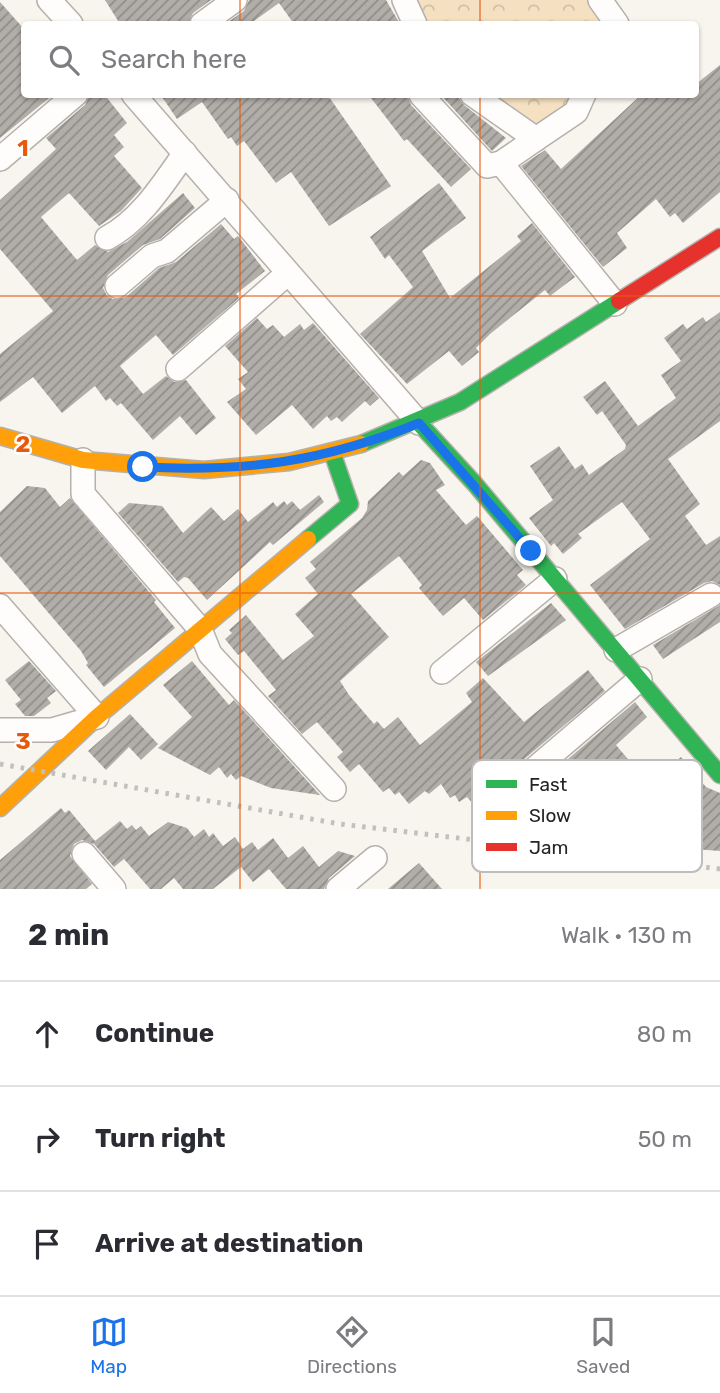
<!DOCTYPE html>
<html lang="en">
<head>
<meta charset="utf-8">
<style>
  :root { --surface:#fff; --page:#f2f2f3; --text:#2b2b33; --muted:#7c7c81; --line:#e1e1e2; --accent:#1a73e8 }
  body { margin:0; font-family:Rubik,sans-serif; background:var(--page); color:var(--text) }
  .stop { position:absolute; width:21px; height:21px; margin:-16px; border:5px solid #1a73e8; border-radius:50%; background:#fff }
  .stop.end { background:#1a73e8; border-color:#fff; box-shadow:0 2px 7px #0008 }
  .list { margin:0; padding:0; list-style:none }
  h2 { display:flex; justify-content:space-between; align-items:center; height:91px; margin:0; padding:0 28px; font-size:30px }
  h2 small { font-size:23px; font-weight:400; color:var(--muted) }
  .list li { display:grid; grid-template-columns:46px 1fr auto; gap:21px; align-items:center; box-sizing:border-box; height:105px; padding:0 28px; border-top:2px solid var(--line) }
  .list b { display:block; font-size:26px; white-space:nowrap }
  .list em { font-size:23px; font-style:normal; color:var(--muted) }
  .icon { flex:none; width:38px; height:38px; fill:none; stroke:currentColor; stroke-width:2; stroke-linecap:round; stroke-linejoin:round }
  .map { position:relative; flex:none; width:720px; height:889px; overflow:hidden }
  .search { position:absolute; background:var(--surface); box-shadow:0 2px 5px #0004; left:21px; right:21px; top:21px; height:77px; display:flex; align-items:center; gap:18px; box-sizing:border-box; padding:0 24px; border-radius:7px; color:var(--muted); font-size:26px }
  .sheet { height:406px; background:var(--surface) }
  nav { display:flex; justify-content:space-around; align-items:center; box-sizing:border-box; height:98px; border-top:2px solid var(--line); background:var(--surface); font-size:19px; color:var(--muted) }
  nav a { display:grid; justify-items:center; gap:4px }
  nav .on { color:var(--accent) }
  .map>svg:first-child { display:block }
</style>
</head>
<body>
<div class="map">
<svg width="720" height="889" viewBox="0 0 720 889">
  <defs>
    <pattern id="forest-crowns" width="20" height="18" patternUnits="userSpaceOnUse" patternTransform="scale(1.75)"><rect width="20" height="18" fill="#f5e0c2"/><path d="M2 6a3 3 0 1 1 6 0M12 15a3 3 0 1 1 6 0" fill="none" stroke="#d2c0a6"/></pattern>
    <pattern id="building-hatch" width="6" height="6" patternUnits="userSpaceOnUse" patternTransform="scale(1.75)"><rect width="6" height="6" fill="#b1aea9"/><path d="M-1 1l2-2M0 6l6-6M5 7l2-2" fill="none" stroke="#908d89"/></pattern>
  </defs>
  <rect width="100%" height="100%" fill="#f8f4ee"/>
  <g fill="url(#forest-crowns)">
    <polygon points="414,0 589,0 608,24 420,24"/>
    <polygon points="480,95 578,95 574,104 534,131"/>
  </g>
  <g fill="url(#building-hatch)">
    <polygon points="105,0 211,0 193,13 188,24 120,24"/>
    <polygon points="249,0 386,0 400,24 294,24 279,3 250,24 225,24 244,11"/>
    <polygon points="0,2 24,29 24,94 54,94 0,138"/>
    <polygon points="720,65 720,192 683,223 675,213 670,217 656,199 617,233 627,248 603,267 521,166 545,150 561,169 642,94 696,94 696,84"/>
    <polygon points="90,94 104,94 127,123 114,135 124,147 114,156 142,188 121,211 99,226 69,193 41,217 77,260 95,245 108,252 127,242 183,193 195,208 160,239 143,245 108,275 103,288 107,296 113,299 126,297 159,268 176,262 221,224 234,239 238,236 265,271 236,294 239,298 173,355 156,335 120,366 143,394 166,376 174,382 186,380 216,418 196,435 180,416 153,440 121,403 117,406 110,398 106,401 95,386 62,413 33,377 0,402 0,354 53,311 0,249 0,200 56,149 46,138 85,105"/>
    <polygon points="160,94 327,94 391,186 329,226 291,172 276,183 244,141 237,146 231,137 228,139 202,102 177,119"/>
    <polygon points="368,94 407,94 411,105 471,169 451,187 407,139 404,141"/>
    <polygon points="440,94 456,94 464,105 506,138 492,151"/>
    <polygon points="439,183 466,218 422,251 450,298 521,241 517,236 532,223 575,277 550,296 545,290 490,334 476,348 479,352 462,366 449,351 407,384 360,334 413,287 389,255 385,259 370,237"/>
    <polygon points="720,312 720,421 668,459 700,504 685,516 706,545 720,536 720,585 712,581 704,583 625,629 590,585 650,539 622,502 578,534 582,538 563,554 554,543 551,546 529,518 553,500 530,466 559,446 575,469 582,464 589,475 625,449 626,445 602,411 597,415 583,397 605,381 638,426 676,398 661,375 681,361 664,338 683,324 687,329 703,317 706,322"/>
    <polygon points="257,318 267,329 273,325 284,337 300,324 304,330 313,323 379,398 370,406 365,401 342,422 337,417 331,421 327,416 313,429 292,405 256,435 227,402 246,389 238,379 248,372 225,346"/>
    <polygon points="421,460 430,463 445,485 436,490 466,525 477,516 523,570 517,575 526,585 483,620 464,598 443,616 419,588 422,585 399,556 351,594 389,637 340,681 349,695 374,724 377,721 384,729 398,717 420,745 472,702 466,693 483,678 524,722 588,670 605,691 503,777 499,784 501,796 508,801 521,799 635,702 647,717 616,745 649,784 681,757 706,787 720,793 720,851 694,849 674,815 635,845 607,809 581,832 550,828 537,812 528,820 521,811 509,821 507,818 504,821 500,817 489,822 467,797 459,802 455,795 450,798 441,784 429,794 425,791 409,804 399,792 395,795 389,788 383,792 359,764 350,772 337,757 343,752 317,722 302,734 268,696 276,690 244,651 238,655 225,639 232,633 229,630 246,615 283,660 314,636 295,614 318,594 305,578 316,569 310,562 362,518 367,510 368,501 399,472 403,476"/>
    <polygon points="27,486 45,488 60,507 70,498 156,600 154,602 175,628 104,687 86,665 88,663 81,651 0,556 0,512"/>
    <polygon points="319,495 324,502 273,545 270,542 207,600 188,578 184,577 178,582 118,513 129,503 162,506 183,533 211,507 224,521 238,509 248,522 273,502 277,507 284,501 287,505 292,501 300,510"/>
    <polygon points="551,603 566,620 488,676 476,662"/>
    <polygon points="720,605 720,622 663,659 653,645"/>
    <polygon points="29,661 56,691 47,698 51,703 34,716 25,716 15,704 21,700 5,680"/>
    <polygon points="192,661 229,705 234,700 320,795 271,788 241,776 236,780 231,774 227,778 219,767 210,775 158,748 192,717 163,685"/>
    <polygon points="130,714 158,744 141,760 129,747 106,770 88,751"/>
    <polygon points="61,808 65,813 69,810 95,841 120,821 127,829 132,825 136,830 141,826 149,836 168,822 187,828 194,837 204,829 209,837 213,833 223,846 235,837 243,849 252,842 258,850 273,838 288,858 303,846 319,867 338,851 355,856 329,878 324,889 286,889 269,869 253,882 241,867 213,889 183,889 174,878 161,889 150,889 124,859 114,867 94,844 82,840 74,844 70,856 92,884 86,889 0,889 0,860"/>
    <polygon points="419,863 442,889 388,889"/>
  </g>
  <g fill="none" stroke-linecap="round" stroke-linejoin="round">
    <defs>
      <g id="street">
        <polyline points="49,0 71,24"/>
        <polyline points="404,0 415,24"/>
        <polyline points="600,0 617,24"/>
        <polyline points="202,24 235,0"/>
        <polyline points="133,94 419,423"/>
        <polyline points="472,94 536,139 501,163 615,304"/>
        <polyline points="421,95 487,166 501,163"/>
        <polyline points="536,139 576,112 584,94"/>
        <polyline points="0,159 76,94"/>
        <path d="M107,238C141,220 163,184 185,153"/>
        <polyline points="117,286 152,256 167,251 227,200"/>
        <polyline points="178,369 288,273"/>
        <polyline points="83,460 83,494 200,629 210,654 334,789"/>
        <polyline points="0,606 97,717 52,730 0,730"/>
        <polyline points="616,650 711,595"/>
        <polyline points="442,672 555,579"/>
        <polyline points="512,788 640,679"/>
        <polyline points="84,854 114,889"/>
        <polyline points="338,889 375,858"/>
      </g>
      <g id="fast">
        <polyline points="419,423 474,483 720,775"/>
        <polyline points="361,444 460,402 619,301"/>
        <polyline points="308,539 350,504 332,452"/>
      </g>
      <g id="slow">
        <polyline points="0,436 83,460 204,470 289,462 361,444"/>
        <polyline points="0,808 97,717 308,539"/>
      </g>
      <polyline id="jam" points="619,301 720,237"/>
    </defs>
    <use href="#street" stroke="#b4b1ad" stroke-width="26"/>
    <use href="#fast" stroke="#b4b1ad" stroke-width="19"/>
    <use href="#slow" stroke="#b4b1ad" stroke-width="19"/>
    <use href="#jam" stroke="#b4b1ad" stroke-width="19"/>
    <use href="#street" stroke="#fefdfc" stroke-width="23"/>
    <use href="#fast" stroke="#30b455" stroke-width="16"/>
    <use href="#slow" stroke="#ff9f0a" stroke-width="16"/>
    <use href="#jam" stroke="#e5322d" stroke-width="16"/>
    <polyline stroke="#c2c0be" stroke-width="5" stroke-dasharray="3.5 7" stroke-linecap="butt" points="0,764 340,824 720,869"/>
  </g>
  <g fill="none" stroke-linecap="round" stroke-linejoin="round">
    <path stroke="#1a73e8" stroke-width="9" d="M143,467C246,472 323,462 419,423L531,551"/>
  </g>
  <path fill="none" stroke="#e8590c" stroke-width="2" stroke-opacity="0.55" d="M240,0V24M480,0V24M240,94V889M480,94V889M0,296H720M0,593H720"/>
  <rect x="472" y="760" width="230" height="112" rx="10" fill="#fff" stroke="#bebdbc" stroke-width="2"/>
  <rect x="486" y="780" width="31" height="8" fill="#30b455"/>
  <rect x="486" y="811" width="31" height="9" fill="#ff9f0a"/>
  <rect x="486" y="843" width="31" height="8" fill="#e5322d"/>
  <g font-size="19" fill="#262320">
    <text x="529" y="791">Fast</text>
    <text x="529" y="822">Slow</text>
    <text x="529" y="854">Jam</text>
  </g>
  <g font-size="23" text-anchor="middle" font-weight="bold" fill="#e8590c" stroke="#fff" stroke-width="5" stroke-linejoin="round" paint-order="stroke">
    <text x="23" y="156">1</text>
    <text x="23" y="452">2</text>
    <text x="23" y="749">3</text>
  </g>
</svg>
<div class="stop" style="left:143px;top:467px"></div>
<div class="stop end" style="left:531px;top:551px"></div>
<div class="search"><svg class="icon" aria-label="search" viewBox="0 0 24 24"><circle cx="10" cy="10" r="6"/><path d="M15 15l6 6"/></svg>Search here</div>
</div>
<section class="sheet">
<h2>2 min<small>Walk · 130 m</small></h2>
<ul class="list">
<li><svg class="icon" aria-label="ahead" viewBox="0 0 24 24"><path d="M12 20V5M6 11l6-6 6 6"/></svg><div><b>Continue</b></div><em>80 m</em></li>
<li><svg class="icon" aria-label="right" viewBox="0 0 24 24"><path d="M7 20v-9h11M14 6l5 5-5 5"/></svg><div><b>Turn right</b></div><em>50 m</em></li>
<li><svg class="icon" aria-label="arrive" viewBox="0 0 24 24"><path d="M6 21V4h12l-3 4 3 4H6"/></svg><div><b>Arrive at destination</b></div></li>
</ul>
</section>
<nav>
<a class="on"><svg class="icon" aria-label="map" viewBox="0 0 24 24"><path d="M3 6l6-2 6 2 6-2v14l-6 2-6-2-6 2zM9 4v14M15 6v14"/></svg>Map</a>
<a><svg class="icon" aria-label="directions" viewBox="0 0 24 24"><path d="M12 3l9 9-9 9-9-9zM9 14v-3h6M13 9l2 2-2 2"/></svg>Directions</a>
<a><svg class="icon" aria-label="saved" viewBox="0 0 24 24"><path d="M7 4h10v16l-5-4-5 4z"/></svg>Saved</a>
</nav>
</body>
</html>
